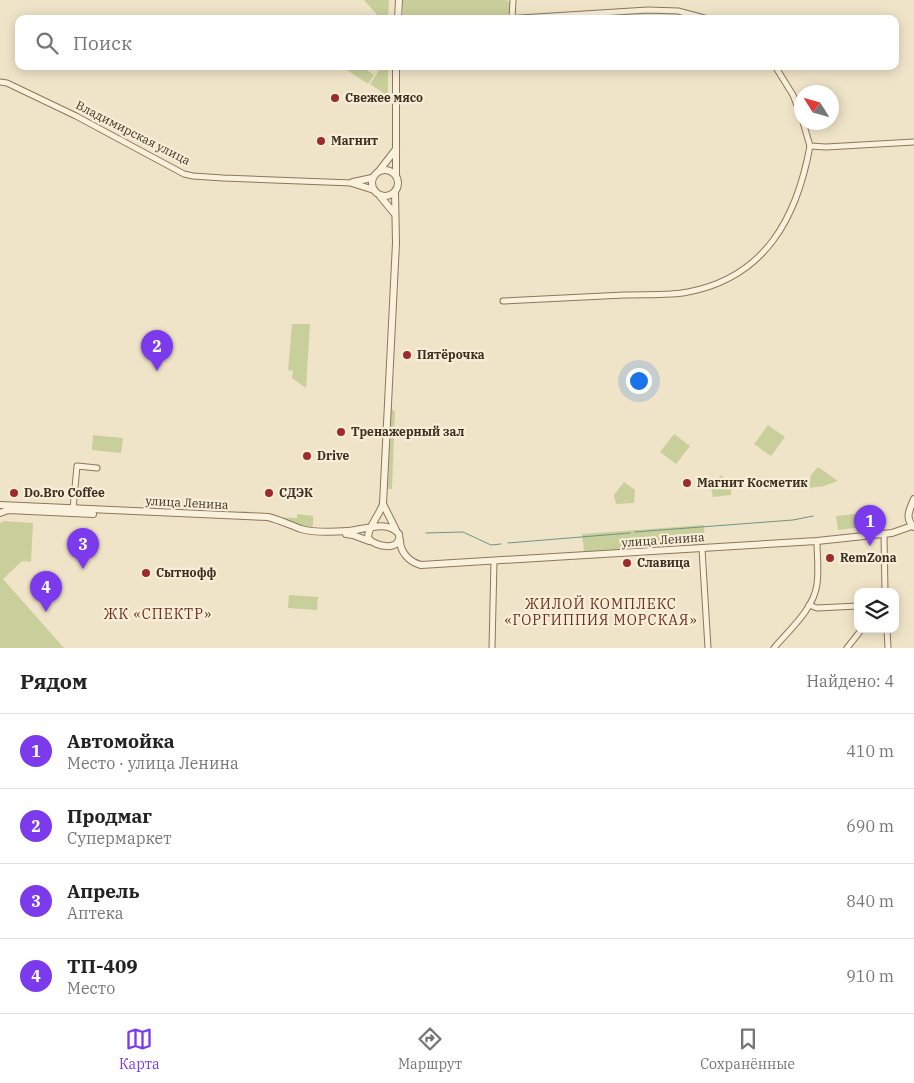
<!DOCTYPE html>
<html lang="ru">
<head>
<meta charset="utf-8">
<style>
  :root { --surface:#fff; --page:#f2f2f2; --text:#222; --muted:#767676; --line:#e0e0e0; --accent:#7c3aed }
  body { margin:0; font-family:"IBM Plex Serif",serif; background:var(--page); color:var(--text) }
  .controls { position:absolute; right:15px; bottom:15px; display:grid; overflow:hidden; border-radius:10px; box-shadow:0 2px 12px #0003 }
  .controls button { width:45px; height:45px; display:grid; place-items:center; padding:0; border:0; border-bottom:1px solid var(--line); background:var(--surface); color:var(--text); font:25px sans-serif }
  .compass { position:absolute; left:794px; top:85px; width:45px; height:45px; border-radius:50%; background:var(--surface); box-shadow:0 2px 12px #0003; rotate:307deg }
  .you { position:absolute; left:638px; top:380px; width:18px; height:18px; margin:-12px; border:4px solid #fff; border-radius:50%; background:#1a73e8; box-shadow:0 0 0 8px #1a73e833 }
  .badge { display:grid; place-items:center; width:32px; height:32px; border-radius:50%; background:var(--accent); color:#fff; font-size:16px; font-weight:700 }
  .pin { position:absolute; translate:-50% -41px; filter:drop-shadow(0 1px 2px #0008) }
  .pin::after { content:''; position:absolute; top:26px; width:18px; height:15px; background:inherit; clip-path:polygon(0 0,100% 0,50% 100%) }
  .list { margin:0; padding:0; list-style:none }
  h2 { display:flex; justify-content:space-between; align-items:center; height:65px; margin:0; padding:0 20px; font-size:21px }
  h2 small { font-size:16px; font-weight:400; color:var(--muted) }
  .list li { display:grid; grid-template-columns:32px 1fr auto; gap:15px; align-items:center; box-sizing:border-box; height:75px; padding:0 20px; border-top:1px solid var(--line) }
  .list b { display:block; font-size:19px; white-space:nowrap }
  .list p { margin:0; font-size:16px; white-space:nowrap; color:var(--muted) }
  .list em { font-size:16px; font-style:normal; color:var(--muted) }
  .icon { flex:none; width:28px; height:28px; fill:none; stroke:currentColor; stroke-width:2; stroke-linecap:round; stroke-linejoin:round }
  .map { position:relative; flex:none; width:914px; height:648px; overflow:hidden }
  .search { position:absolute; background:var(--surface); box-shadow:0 2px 12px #0003; left:15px; right:15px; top:15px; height:55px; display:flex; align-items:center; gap:12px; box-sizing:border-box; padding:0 18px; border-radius:10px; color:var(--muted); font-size:19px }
  .sheet { height:365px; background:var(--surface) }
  nav { display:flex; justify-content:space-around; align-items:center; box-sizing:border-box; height:70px; border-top:1px solid var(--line); background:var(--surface); font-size:14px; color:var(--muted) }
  nav a { display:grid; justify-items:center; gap:2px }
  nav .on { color:var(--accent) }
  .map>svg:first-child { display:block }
</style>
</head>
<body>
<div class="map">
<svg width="914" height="648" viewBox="0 0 914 648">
  <rect width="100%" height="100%" fill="#f0e4c8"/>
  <g fill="#c9cf9b">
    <polygon points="364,0 389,0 388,19 381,19"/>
    <polygon points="403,0 507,0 510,3 511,10 507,15 441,19 405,19 403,17"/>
    <polygon points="341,66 361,66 374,75 368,84"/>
    <polygon points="382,66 388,66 388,96 370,84"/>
    <polygon points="292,324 310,324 306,388 292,378 293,371 288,370"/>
    <polygon points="392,409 395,412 392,489 388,489 390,411"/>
    <polygon points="768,425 785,437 771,456 754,444"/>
    <polygon points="674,434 690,446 676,464 660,452"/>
    <polygon points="93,435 123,438 121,453 92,450"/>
    <polygon points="818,467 838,481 824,486 809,488 811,475"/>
    <polygon points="721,475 732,483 731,495 713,497 711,488"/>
    <polygon points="624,482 635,490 634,503 616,504 614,495"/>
    <polygon points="242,511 252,512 252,516 297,518 297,514 313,516 313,525 311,528 239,513"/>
    <polygon points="863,513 864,527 838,530 836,516"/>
    <polygon points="4,521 33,523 31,562 22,561 3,579 64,648 0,648 0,523"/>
    <polygon points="704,525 705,545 584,552 582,534"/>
    <polygon points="289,595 318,597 317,610 288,608"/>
  </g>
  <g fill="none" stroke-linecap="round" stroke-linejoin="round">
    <g stroke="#6f938a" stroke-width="1">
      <polyline points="635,532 793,520 813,516"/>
      <polyline points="426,533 463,532 491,545 501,544"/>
      <polyline points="508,543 630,533"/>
    </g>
    <defs>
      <g id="minor">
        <polyline points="512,18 513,0"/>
        <polyline points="504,19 648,10 678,11 708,19"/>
        <polyline points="775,66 793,95 802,118"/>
        <polyline points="0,82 7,83 76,116 184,174 193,176 223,178 352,183"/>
        <polyline points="803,122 810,146 826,147 914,142"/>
        <path d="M503,301C543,299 584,297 624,295C644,294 669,296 688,292C766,277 797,217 810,146"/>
        <polyline points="73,509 77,466 97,468"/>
        <polyline points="884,534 885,592"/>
        <polyline points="702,549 708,648"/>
        <polyline points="809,605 817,608 858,606"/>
        <polyline points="887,629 888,648"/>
        <polyline points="492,648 494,561"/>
        <path d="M774,648C789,630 814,609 817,584C819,570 817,555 817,541"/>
        <polyline points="847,648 862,629"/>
      </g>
      <g id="tertiary">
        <polyline points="398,19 399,0"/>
        <circle cx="385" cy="183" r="13"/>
        <polyline points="379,171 396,149"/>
        <polyline points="396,175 396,66"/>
        <polyline points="353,182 372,178"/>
        <polyline points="352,183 374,190"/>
        <polyline points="380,196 394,213"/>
        <path d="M914,499C910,509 904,518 914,527"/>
        <polyline points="383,504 396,530"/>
        <path d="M0,505L268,517C280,520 290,525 301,529C315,533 333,532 348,531C364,530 387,519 399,534C402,552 375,547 368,538C367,529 380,514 383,504L396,243L395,192"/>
        <polyline points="0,513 8,510 93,514"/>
        <polyline points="346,534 353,535 369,541"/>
        <path d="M400,540C400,552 409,562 421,565L817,541L892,533L912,526"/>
      </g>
    </defs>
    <use href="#minor" stroke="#8d765c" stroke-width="7"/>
    <use href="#tertiary" stroke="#8d765c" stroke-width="8"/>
    <use href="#minor" stroke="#faf1dc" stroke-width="5"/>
    <use href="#tertiary" stroke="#faf1dc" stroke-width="6"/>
  </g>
  <g fill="#9e2a2b" stroke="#f7eed8" stroke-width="2">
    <circle cx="335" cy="98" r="5"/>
    <circle cx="321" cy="141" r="5"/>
    <circle cx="407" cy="355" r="5"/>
    <circle cx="341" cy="432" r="5"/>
    <circle cx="307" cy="456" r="5"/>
    <circle cx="687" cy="483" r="5"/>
    <circle cx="14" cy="493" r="5"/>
    <circle cx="269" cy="493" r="5"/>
    <circle cx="830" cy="558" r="5"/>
    <circle cx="627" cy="563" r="5"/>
    <circle cx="146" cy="573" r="5"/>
  </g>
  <g text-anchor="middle" stroke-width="4.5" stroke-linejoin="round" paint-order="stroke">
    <g font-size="12" font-weight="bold" fill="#3d2e20" stroke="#f7eed8" text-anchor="start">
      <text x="345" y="102">Свежее мясо</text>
      <text x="331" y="145">Магнит</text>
      <text x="417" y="359">Пятёрочка</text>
      <text x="351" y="436">Тренажерный зал</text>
      <text x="317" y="460">Drive</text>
      <text x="697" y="487">Магнит Косметик</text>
      <text x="24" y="497">Do.Bro Coffee</text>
      <text x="279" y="497">СДЭК</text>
      <text x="840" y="562">RemZona</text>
      <text x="637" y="567">Славица</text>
      <text x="156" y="577">Сытнофф</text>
    </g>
    <g font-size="12" fill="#3d2e20" stroke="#f7eed8">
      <text transform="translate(133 133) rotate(27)" y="4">Владимирская улица</text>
      <text transform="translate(187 503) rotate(3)" y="4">улица Ленина</text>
      <text transform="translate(663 540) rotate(-4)" y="4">улица Ленина</text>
    </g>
    <g font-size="14" letter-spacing="1" fill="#6b2e1e" stroke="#f7eed8">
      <text x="601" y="609">ЖИЛОЙ КОМПЛЕКС<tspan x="601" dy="16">«ГОРГИППИЯ МОРСКАЯ»</tspan></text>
      <text x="158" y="619">ЖК «СПЕКТР»</text>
    </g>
  </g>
</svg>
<div class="controls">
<button><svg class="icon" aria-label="layers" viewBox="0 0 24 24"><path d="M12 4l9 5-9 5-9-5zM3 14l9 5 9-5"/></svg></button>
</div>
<svg class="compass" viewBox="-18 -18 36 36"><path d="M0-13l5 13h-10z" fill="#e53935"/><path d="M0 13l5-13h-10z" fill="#767676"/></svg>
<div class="you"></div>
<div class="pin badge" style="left:870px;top:546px">1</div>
<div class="pin badge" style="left:157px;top:371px">2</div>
<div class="pin badge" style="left:83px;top:569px">3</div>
<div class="pin badge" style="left:46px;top:612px">4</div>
<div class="search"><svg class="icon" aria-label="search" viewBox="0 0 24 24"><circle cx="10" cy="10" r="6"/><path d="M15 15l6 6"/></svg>Поиск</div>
</div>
<section class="sheet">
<h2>Рядом<small>Найдено: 4</small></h2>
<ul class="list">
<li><span class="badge">1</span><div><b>Автомойка</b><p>Место · улица Ленина</p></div><em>410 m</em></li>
<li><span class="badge">2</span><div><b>Продмаг</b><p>Супермаркет</p></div><em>690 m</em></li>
<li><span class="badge">3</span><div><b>Апрель</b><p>Аптека</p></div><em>840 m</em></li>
<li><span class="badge">4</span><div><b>ТП-409</b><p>Место</p></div><em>910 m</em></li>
</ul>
</section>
<nav>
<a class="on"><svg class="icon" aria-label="map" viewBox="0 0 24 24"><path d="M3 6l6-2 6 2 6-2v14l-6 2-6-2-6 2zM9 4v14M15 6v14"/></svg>Карта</a>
<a><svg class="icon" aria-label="directions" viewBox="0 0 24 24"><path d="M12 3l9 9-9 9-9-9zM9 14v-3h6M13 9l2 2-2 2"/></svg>Маршрут</a>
<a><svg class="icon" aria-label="saved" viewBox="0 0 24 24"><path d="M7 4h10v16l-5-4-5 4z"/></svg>Сохранённые</a>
</nav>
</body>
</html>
